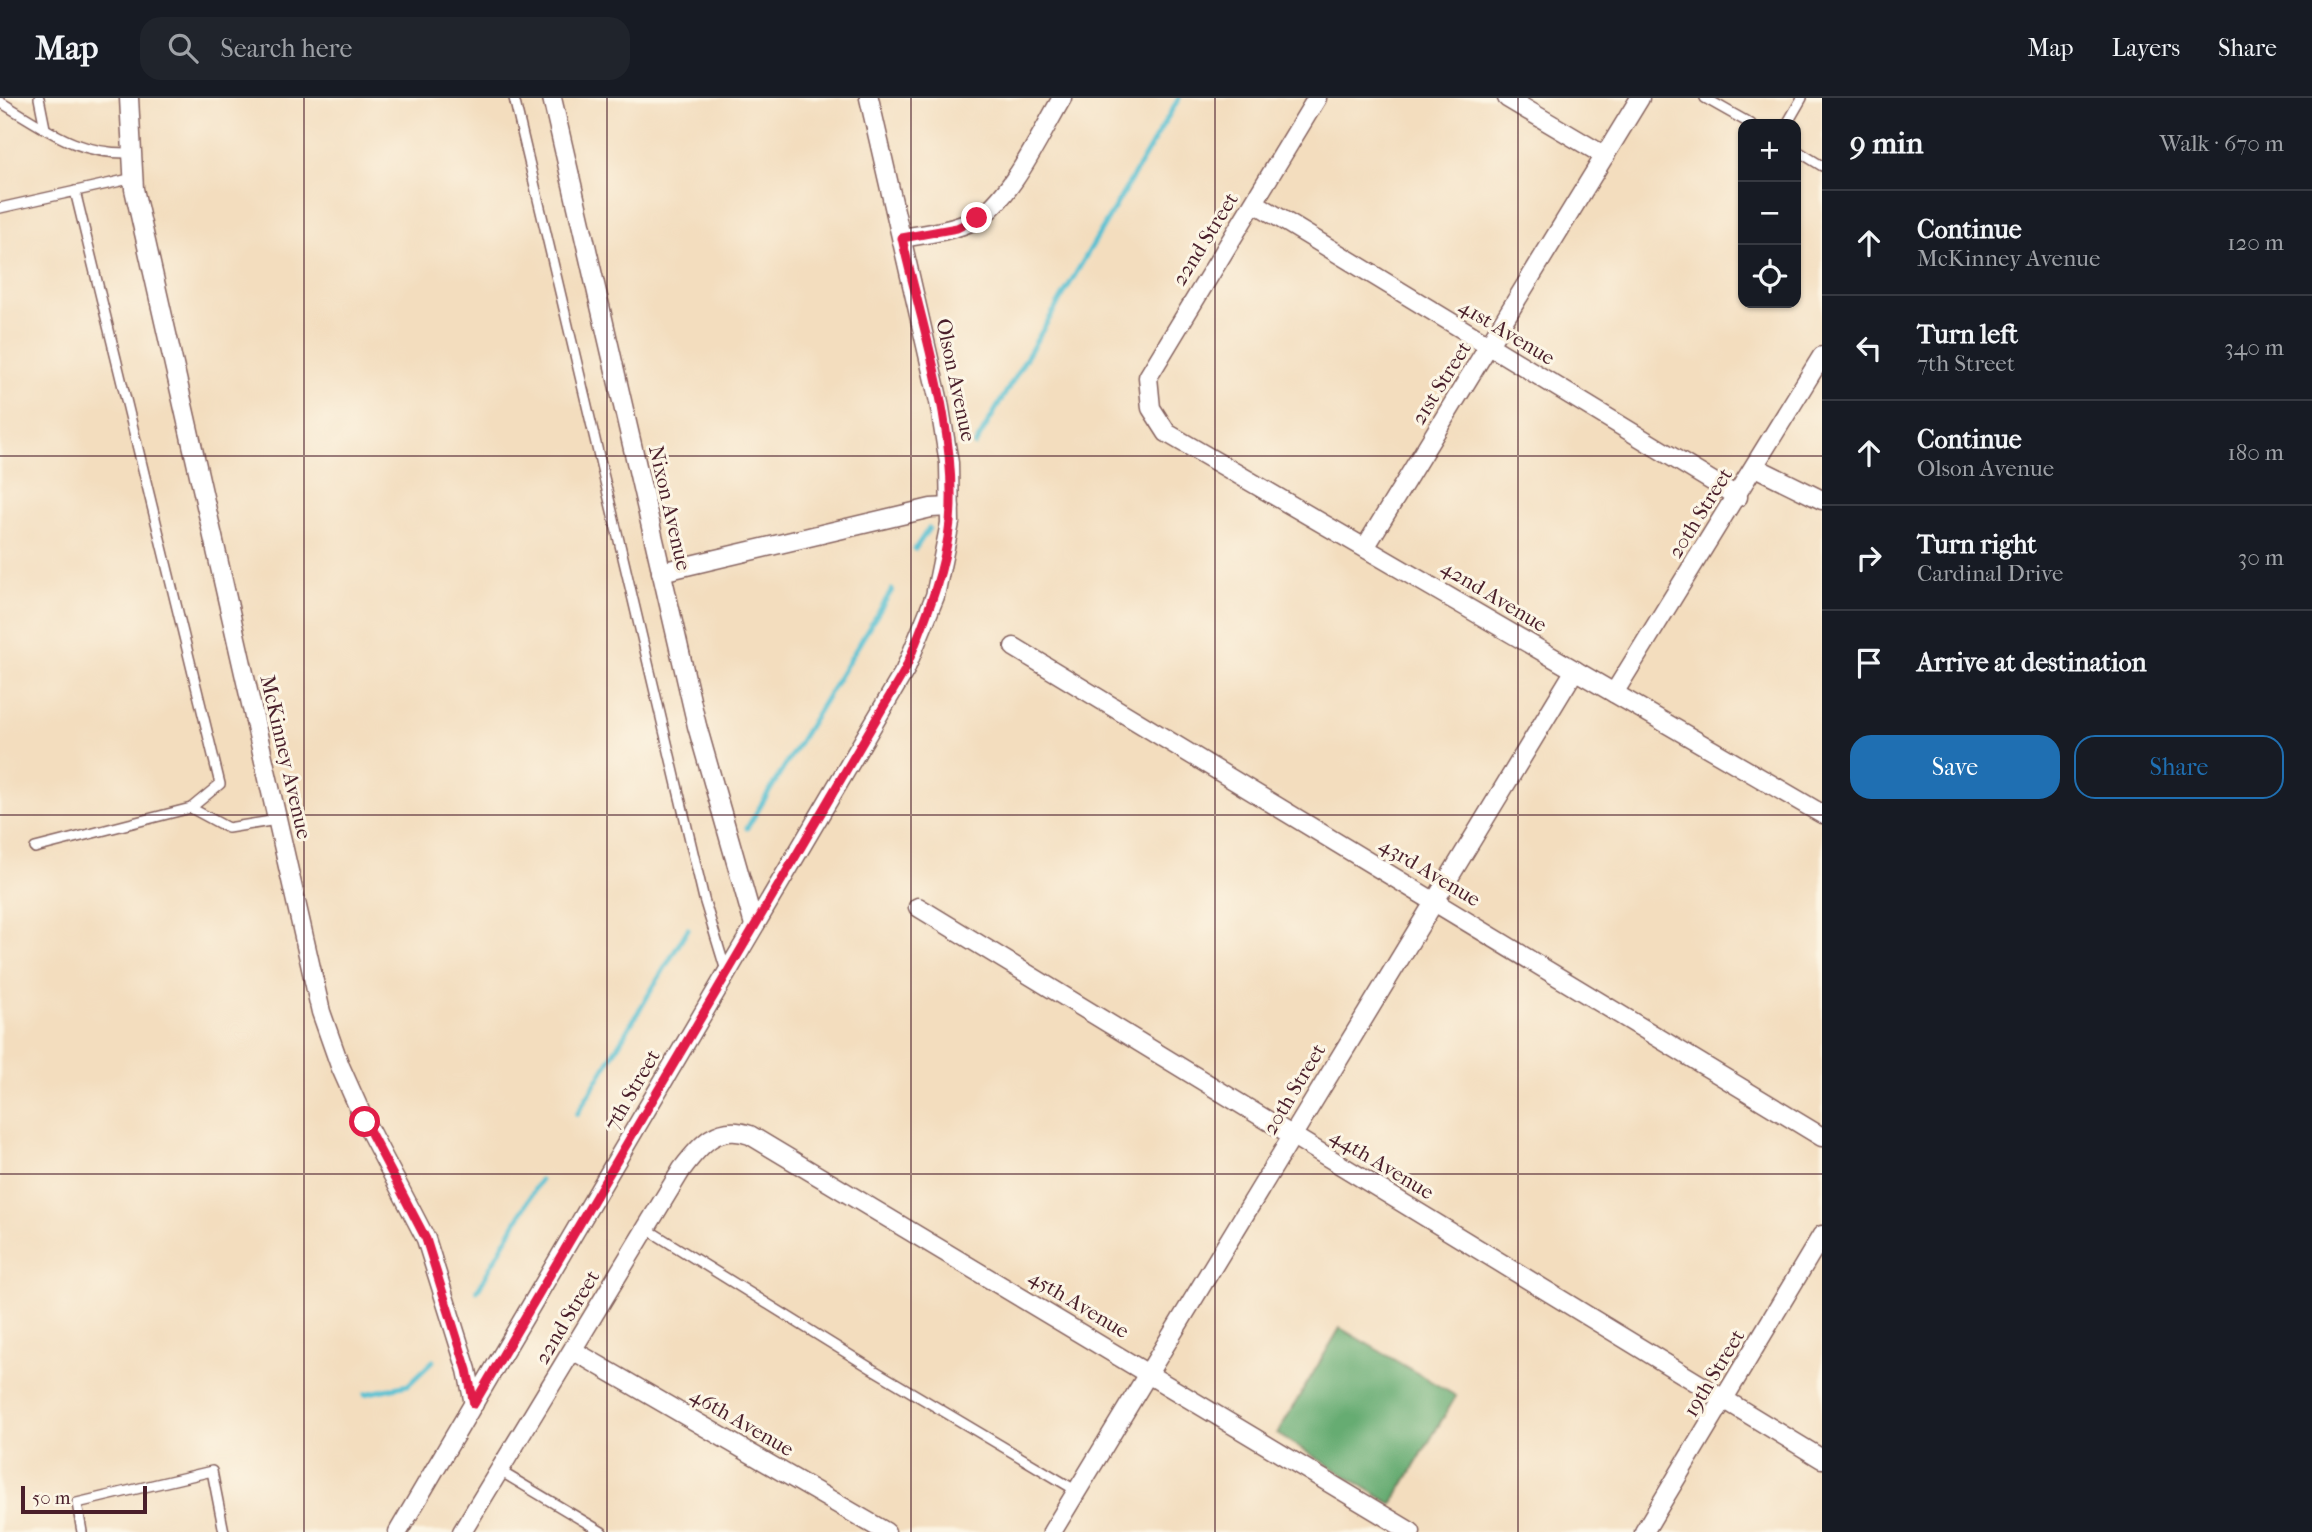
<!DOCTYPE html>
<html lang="en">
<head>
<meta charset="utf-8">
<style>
  :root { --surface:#171b24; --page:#20242c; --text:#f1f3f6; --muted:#9ea1a6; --line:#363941; --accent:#1f6fb2 }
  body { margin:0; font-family:"IM FELL French Canon",serif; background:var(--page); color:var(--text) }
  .controls { position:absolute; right:21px; top:21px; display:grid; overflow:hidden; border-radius:14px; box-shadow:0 2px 5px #0004 }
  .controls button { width:63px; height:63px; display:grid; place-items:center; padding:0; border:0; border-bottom:2px solid var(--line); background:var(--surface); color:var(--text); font:35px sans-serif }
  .scale { position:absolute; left:21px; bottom:18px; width:126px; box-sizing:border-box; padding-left:7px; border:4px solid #4a1f2b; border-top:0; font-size:19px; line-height:24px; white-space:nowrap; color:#4a1f2b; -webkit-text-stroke:5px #fcf5e5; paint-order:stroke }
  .stop { position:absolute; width:21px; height:21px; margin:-16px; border:5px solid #e11d48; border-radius:50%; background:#fff }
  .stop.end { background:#e11d48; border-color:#fff; box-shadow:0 2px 7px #0008 }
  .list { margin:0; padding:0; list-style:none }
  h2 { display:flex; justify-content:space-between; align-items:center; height:91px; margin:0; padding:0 28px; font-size:30px }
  h2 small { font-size:23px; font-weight:400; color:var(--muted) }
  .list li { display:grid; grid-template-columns:46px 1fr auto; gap:21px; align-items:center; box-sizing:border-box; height:105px; padding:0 28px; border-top:2px solid var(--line) }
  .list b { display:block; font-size:26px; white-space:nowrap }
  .list p { margin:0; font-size:23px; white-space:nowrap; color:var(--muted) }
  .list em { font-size:23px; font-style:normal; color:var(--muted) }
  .actions { display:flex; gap:14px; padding:21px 28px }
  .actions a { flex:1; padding:16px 0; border:2px solid var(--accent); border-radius:21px; text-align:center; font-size:24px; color:var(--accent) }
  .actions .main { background:var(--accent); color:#fff }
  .icon { flex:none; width:38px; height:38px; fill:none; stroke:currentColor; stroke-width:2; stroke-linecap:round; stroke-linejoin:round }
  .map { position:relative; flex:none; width:1822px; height:1434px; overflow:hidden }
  header { display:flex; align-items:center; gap:42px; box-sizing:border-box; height:98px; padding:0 35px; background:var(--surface); border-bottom:2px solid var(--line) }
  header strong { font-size:33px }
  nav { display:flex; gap:38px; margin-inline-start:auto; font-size:24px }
  .search { width:490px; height:63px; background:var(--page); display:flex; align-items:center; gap:18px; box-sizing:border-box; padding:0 24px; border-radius:21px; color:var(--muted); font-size:26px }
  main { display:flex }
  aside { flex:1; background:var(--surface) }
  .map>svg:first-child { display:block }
</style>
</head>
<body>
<header>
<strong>Map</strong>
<div class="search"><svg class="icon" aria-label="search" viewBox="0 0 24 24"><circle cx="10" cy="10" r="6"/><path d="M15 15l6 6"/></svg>Search here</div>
<nav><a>Map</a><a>Layers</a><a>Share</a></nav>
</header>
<main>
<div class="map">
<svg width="1822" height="1434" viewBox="0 0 1822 1434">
  <rect width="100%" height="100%" fill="#fcf5e5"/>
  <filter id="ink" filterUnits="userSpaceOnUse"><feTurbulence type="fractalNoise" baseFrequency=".0143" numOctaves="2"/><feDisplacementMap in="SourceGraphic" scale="14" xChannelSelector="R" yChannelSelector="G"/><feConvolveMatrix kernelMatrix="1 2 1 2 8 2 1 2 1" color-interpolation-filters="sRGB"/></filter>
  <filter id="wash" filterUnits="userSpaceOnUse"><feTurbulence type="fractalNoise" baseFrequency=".00686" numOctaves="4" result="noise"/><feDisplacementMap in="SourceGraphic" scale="28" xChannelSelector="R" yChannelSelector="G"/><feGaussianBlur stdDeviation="1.57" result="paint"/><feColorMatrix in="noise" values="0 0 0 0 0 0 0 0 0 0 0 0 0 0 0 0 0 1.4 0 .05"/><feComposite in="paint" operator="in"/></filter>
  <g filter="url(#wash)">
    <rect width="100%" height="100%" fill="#f3ddbe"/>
    <polygon fill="#66ac72" stroke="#58664e" stroke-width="2" points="1340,1230 1456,1298 1392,1406 1277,1336"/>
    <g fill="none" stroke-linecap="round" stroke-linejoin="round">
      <g stroke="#55bfd1" stroke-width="5">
        <polyline points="975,347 1179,0"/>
        <polyline points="915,451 929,430"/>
        <polyline points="747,730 892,492"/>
        <polyline points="577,1016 688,831"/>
        <polyline points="477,1193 540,1082"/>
        <polyline points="365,1296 408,1287 433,1263"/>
      </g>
    </g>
  </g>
  <g filter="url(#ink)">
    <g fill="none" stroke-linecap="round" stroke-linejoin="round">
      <defs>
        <g id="lane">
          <polyline points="39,0 45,30"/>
          <polyline points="514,0 704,801 726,873"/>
          <polyline points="1705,0 1751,26"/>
          <path d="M0,4C47,31 76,57 132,55"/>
          <polyline points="1787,26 1802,0"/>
          <polyline points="1796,52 1822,68"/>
          <polyline points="0,110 134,80"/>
          <polyline points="191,710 228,730 277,722"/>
          <polyline points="35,750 191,710 220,686 75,93"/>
          <polyline points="647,1131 874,1272 1077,1393"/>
          <polyline points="500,1373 602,1434"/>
          <polyline points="82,1434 77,1405 212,1373 224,1434"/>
        </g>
        <g id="street">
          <polyline points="129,0 134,91 321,914 340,968 365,1024 426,1141 467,1272 474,1306"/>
          <polyline points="552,0 697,628 754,827"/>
          <polyline points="1317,0 1148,279 1151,310 1167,335 1822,716"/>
          <polyline points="1507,0 1605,58"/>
          <polyline points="1255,105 1738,399"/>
          <path d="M902,140C926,136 952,133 975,122C1011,102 1041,35 1062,0"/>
          <polyline points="1755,369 1822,402"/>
          <polyline points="1366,448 1640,0"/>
          <polyline points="661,474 931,410 950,409"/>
          <polyline points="1014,549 1822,1039"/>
          <polyline points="1614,595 1822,258"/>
          <polyline points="918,809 1822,1361"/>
          <polyline points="574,1253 886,1434"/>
          <polyline points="398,1434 905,572 935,498 950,425 949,365 939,304 869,0"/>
          <path d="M462,1434L682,1071C700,1047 718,1025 750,1037L1411,1434"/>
          <polyline points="1052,1434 1575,572"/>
          <polyline points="1644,1434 1822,1137"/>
        </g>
      </defs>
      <use href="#lane" stroke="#85625e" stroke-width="12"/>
      <use href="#street" stroke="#85625e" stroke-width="21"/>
      <use href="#lane" stroke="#fff" stroke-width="9"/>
      <use href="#street" stroke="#fff" stroke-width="18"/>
    </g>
  </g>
  <g fill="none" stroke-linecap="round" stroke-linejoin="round" filter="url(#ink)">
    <path stroke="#e11d48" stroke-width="9" d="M365,1024L426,1141L467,1272L474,1306L905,572C924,524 945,476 950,424C958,333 922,229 902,140L957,130L977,120"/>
  </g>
  <path fill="none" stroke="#4a1f2b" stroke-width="2" stroke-opacity="0.55" d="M304,0V1434M607,0V1434M911,0V1434M1215,0V1434M1518,0V1434M0,358H1822M0,717H1822M0,1076H1822"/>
  <g text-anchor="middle" stroke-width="6" stroke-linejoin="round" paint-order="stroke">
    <g font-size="21" fill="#4a1f2b" stroke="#fcf5e5">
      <text transform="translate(1205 141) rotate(-58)" y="7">22nd Street</text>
      <text transform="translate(1507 234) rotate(31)" y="7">41st Avenue</text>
      <text transform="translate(956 282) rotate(78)" y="7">Olson Avenue</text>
      <text transform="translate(1441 285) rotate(-58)" y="7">21st Street</text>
      <text transform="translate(670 410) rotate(77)" y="7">Nixon Avenue</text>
      <text transform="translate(1700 415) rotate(-58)" y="7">20th Street</text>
      <text transform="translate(1494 498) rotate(31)" y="7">42nd Avenue</text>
      <text transform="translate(286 659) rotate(77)" y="7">McKinney Avenue</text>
      <text transform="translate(1430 774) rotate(31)" y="7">43rd Avenue</text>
      <text transform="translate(1294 991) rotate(-59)" y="7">20th Street</text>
      <text transform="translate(632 992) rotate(-60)" y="7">7th Street</text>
      <text transform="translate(1382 1066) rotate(31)" y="7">44th Avenue</text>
      <text transform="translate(1079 1206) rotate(31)" y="7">45th Avenue</text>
      <text transform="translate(567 1219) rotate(-59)" y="7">22nd Street</text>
      <text transform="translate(1714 1275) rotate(-59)" y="7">19th Street</text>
      <text transform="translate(742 1324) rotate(30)" y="7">46th Avenue</text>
    </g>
  </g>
</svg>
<div class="controls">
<button>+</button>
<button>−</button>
<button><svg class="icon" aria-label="locate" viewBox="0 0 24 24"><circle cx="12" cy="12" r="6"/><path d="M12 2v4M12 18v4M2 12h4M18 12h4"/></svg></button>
</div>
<div class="scale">50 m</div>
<div class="stop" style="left:365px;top:1024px"></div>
<div class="stop end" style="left:977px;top:120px"></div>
</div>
<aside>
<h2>9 min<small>Walk · 670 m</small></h2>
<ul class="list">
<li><svg class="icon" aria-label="ahead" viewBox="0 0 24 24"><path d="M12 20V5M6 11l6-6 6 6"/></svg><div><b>Continue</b><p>McKinney Avenue</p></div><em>120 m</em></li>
<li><svg class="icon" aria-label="left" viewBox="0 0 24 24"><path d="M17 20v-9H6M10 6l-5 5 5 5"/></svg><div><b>Turn left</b><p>7th Street</p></div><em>340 m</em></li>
<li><svg class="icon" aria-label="ahead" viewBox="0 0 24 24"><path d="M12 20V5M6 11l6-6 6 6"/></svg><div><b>Continue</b><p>Olson Avenue</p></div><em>180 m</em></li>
<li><svg class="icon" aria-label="right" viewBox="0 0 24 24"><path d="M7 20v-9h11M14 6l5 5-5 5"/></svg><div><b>Turn right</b><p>Cardinal Drive</p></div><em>30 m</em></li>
<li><svg class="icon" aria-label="arrive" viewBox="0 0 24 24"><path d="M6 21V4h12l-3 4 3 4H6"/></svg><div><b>Arrive at destination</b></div></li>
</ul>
<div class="actions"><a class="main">Save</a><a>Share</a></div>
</aside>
</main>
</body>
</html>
